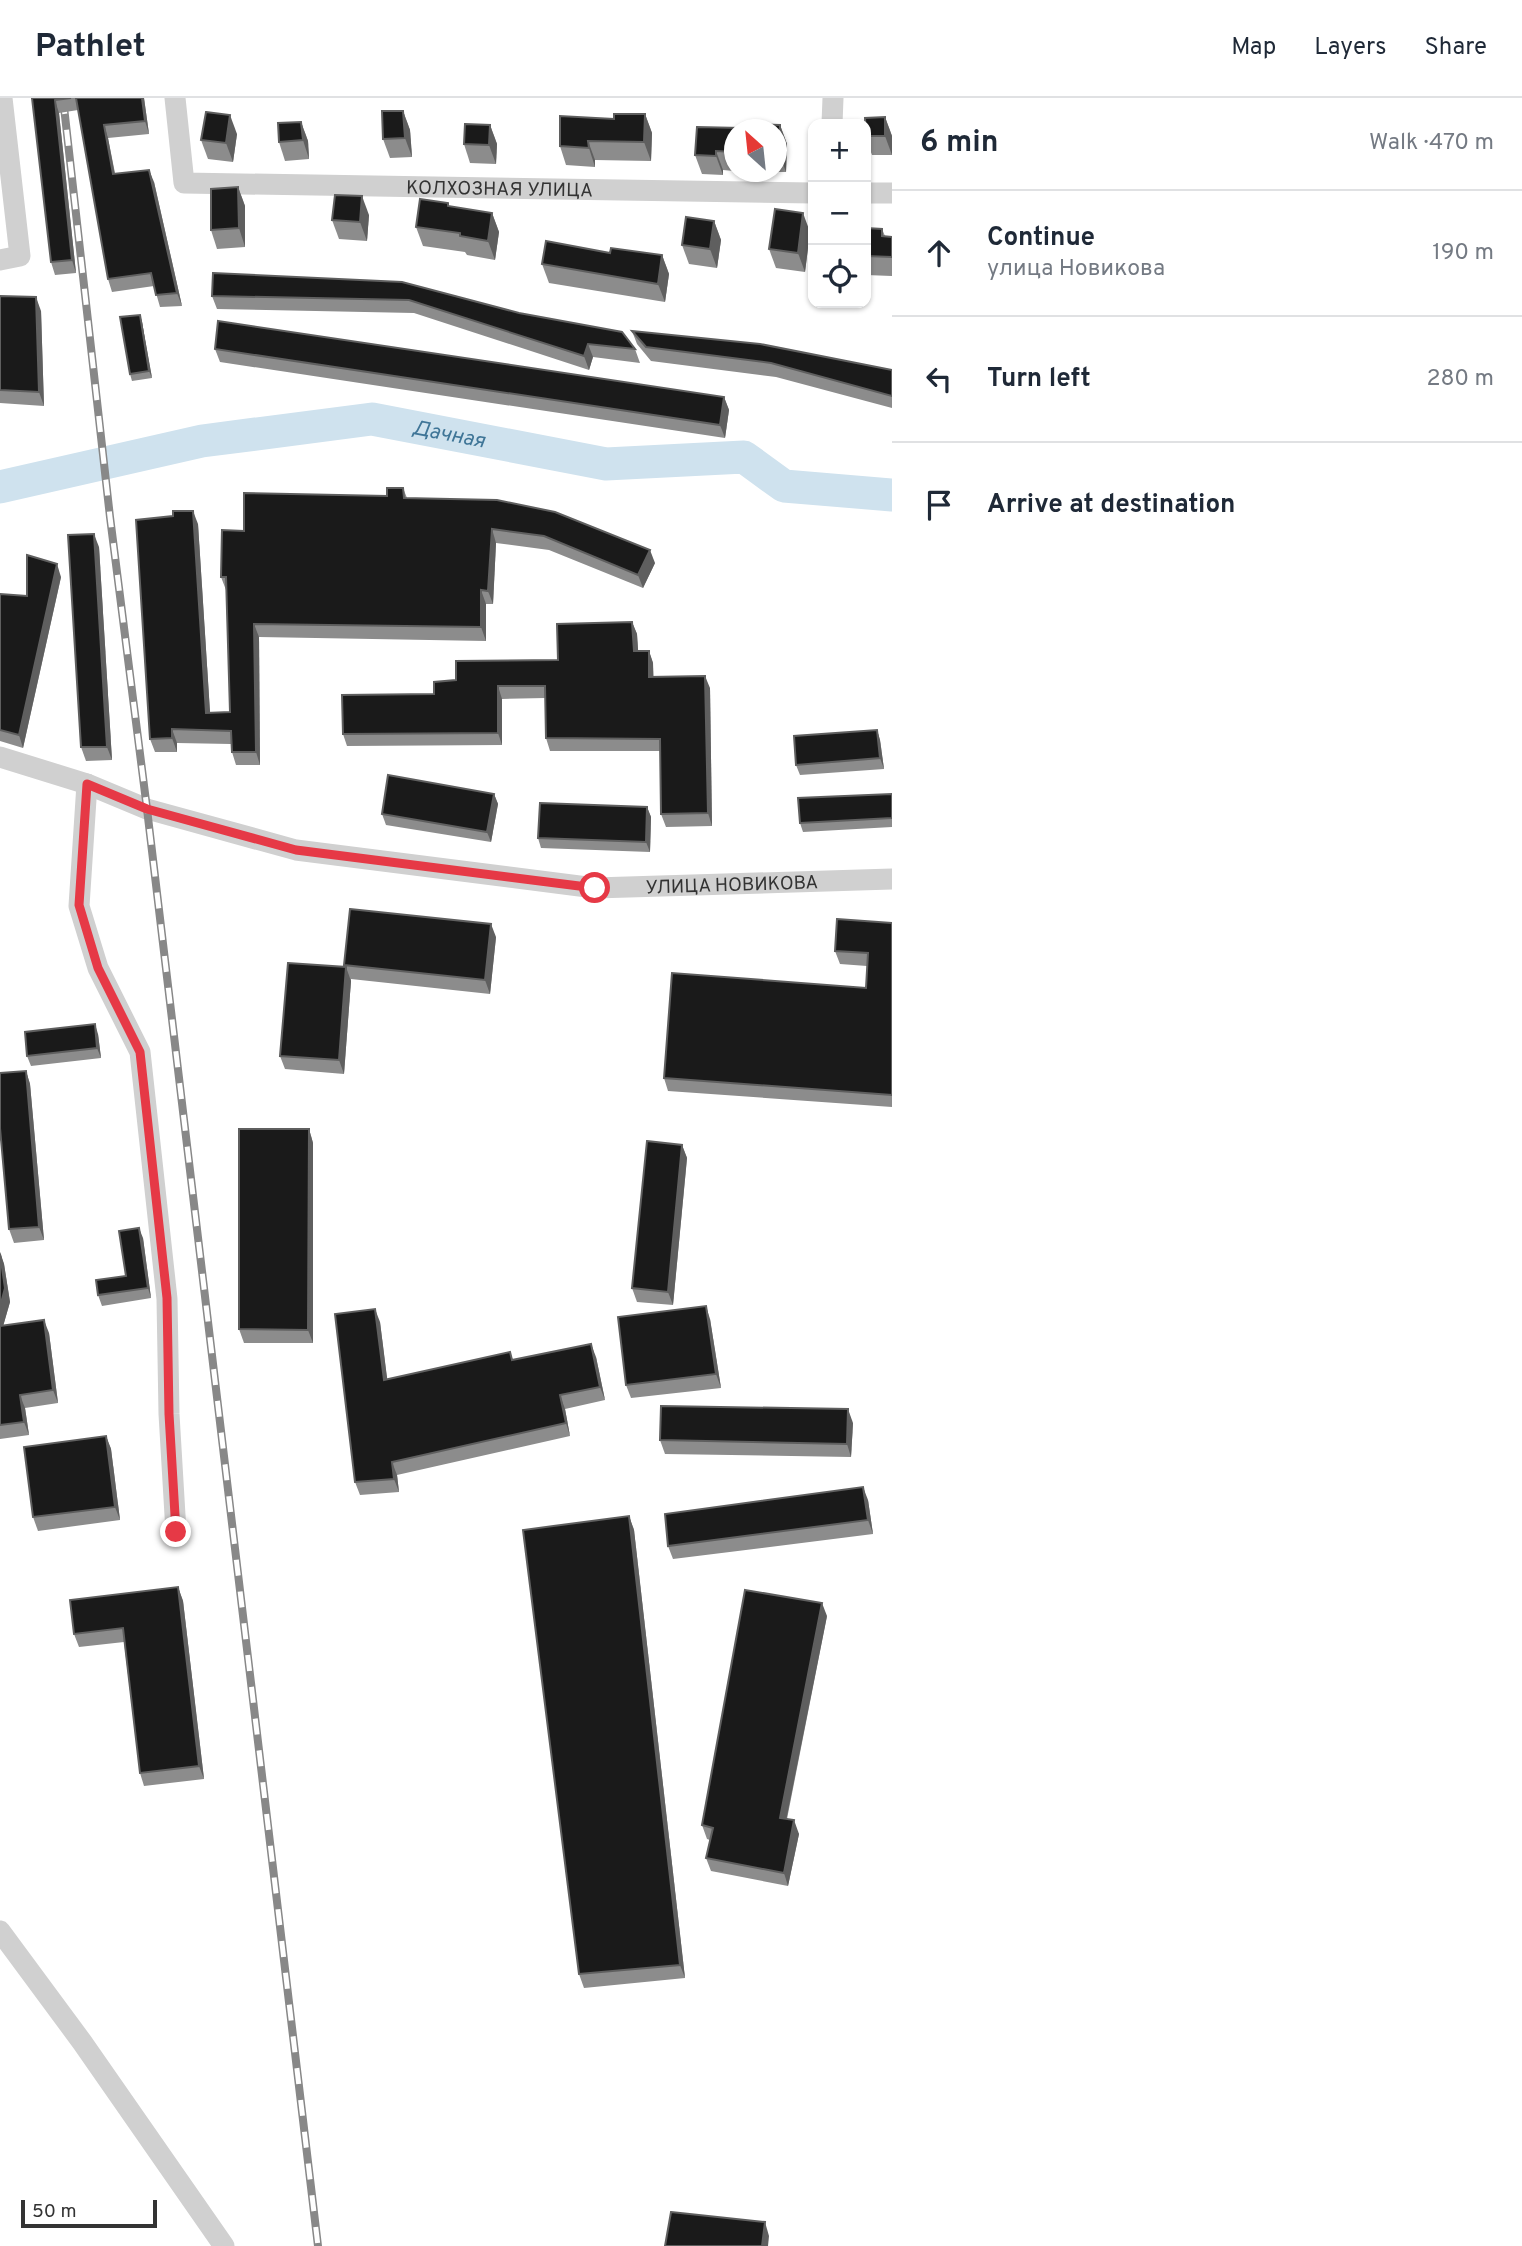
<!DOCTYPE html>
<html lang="en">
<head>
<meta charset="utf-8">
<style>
  :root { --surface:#fff; --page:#f6f6f7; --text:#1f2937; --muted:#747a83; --line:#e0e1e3 }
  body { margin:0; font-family:Overpass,sans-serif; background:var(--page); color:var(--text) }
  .controls { position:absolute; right:21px; top:21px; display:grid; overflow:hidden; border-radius:14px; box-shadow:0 2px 5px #0004 }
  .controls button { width:63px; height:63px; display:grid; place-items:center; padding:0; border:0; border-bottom:2px solid var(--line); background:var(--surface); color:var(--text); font:35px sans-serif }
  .compass { position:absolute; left:724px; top:21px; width:63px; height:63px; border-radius:50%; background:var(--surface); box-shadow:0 2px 5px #0004; rotate:333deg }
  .scale { position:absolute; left:21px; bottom:18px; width:136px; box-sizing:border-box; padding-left:7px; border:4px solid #333; border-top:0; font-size:19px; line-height:24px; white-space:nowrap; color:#333; -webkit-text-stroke:5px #fff; paint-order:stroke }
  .stop { position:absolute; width:21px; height:21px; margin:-16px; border:5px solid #e63946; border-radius:50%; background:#fff }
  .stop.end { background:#e63946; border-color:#fff; box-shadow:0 2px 7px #0008 }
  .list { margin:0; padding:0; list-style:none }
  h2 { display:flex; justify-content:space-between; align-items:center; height:91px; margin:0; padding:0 28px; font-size:30px }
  h2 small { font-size:23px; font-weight:400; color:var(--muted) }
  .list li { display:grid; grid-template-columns:46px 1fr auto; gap:21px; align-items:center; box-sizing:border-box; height:126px; padding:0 28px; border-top:2px solid var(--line) }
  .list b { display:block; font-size:26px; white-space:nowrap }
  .list p { margin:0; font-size:23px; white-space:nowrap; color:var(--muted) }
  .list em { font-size:23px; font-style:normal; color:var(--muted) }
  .icon { flex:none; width:38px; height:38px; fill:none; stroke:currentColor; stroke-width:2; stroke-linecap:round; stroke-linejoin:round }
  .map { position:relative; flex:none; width:892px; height:2148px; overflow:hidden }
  header { display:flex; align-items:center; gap:42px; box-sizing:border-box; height:98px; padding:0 35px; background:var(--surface); border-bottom:2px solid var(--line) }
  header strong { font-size:33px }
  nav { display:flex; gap:38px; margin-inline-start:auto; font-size:24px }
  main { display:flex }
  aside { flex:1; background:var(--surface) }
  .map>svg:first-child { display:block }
</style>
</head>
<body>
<header>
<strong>Pathlet</strong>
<nav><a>Map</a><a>Layers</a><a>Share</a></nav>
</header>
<main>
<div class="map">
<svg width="892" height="2148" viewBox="0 0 892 2148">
  <rect width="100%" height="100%" fill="#fff"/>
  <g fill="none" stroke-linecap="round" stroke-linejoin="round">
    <path stroke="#cfe2ee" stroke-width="33" id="s1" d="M0,389L202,343L372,321L606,366L744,359L784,388L892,397"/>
    <g stroke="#d0d0d0" stroke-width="21">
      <path id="s2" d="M175,0L184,85L813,95"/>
      <polyline points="832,26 833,0"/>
      <polyline points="866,95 892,95"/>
      <polyline points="0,162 20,158 2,0"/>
      <path id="s3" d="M0,659L87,686L147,711L296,752L595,790L892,781"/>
      <polyline points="87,686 79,808 98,870 140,954 167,1201 169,1316 176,1434"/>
      <polyline points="0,1833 82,1944 224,2148"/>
    </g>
    <defs>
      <polyline id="rail" points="63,0 110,419 147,711 318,2148"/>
    </defs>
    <use href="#rail" stroke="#888" stroke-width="8"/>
    <use href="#rail" stroke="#fff" stroke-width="5" stroke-dasharray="16" stroke-linecap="butt"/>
  </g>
  <g fill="#8c8c8c">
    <polygon points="32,0 144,0 149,36 108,40 115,75 154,84 182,208 160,209 154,188 112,194 108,181 78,12 59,15 76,175 55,177 51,164"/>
    <polygon points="403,13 410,32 412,59 390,60 383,41"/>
    <polygon points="645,16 652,35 651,63 595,62 595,69 566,67 560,48 614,21"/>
    <polygon points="885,19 892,38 892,57 872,57 866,41 866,26"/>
    <polygon points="301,24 308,43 309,61 285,63 279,44"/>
    <polygon points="742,26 780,27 787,46 786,74 764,74 776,74 776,32 734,32 734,73 723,72 723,77 702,76 695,57 697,29 742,30"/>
    <polygon points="490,27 497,46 496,66 470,65 464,46"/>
    <polygon points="237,36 233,64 208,61 201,42"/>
    <polygon points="238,89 245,108 245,149 217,151 211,132"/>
    <polygon points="450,108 492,115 499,134 495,162 467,157 465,154 423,148 416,129"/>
    <polygon points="369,117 367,143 339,141 332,122"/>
    <polygon points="714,123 721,142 717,170 689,166 682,147"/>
    <polygon points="866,130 882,131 885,138 892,139 892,178 866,177"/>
    <polygon points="810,134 805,174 776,170 769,151"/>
    <polygon points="610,155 662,157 669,176 665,204 549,185 542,166"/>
    <polygon points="402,184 635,251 640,265 593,259 589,272 414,215 217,211 212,198"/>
    <polygon points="0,198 41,213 44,308 0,305"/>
    <polygon points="140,217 142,224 152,280 132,283 130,276"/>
    <polygon points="632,233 892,272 892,310 776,279 651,263 637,246"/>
    <polygon points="215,251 724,299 729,312 725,340 220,264"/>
    <polygon points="403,390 407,400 655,465 643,490 549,452 496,445 493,506 486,506 486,543 259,539 260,667 236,667 232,654 231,646 177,645 177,654 155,654 150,641 198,426 210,615 230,614 226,492 221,479 244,433 387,398"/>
    <polygon points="99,449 112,662 86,663 81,649"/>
    <polygon points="61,479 23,650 0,643 0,496 27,498"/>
    <polygon points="632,524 637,536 638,553 649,553 653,565 653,579 710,590 712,728 666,729 661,716 660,653 550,653 546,640 545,600 502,601 502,647 347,648 343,636 434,596 456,582 558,562"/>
    <polygon points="877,632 880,642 884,671 800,677 796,667"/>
    <polygon points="494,696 498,706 491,744 386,727 382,716"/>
    <polygon points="892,696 892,729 803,734 800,725"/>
    <polygon points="647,709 651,719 650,754 541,750 538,740"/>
    <polygon points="892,825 892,1009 668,993 664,980 866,890 867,868 840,866 835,853"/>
    <polygon points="496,839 490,896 351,881 351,883 344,976 285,971 280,958 344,869 344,867"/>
    <polygon points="98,936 101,960 31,968 27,958"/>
    <polygon points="26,973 30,986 44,1142 14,1145 9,1131 1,1042 0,1043 0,975"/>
    <polygon points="309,1031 313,1045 313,1245 244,1245 239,1231"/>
    <polygon points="682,1047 687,1060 673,1207 637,1204 632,1190"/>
    <polygon points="143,1140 151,1200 102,1208 98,1197 126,1178"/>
    <polygon points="0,1154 4,1166 10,1204 3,1228 49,1235 58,1305 25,1310 29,1337 0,1341"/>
    <polygon points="710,1221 721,1290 631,1300 626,1287"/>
    <polygon points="380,1224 387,1281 513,1261 596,1259 605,1302 565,1311 570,1338 397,1377 399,1394 360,1397 355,1384"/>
    <polygon points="853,1325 851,1359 665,1356 660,1342"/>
    <polygon points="106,1338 111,1351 120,1422 38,1433 33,1419"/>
    <polygon points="868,1402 873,1436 673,1461 668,1448"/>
    <polygon points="629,1418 634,1432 685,1880 584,1890 579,1876"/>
    <polygon points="178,1489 183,1503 204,1681 144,1688 140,1675 124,1544 79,1549 74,1536"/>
    <polygon points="827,1518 787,1721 799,1736 788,1788 711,1773 706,1760 710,1742 707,1741 702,1727"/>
  </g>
  <g fill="#5f5f5f">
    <polygon points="142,0 144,0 149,36 145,23"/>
    <polygon points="55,2 59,15 76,175 72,162"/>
    <polygon points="403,13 410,32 412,59 405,40"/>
    <polygon points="645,16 652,35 651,63 644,44"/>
    <polygon points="230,17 237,36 233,64 226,45"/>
    <polygon points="885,19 892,38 892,57 885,38"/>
    <polygon points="301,24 308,43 309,61 303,42"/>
    <polygon points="104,27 108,40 117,88 113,76"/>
    <polygon points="490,27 497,46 496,66 489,47"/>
    <polygon points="780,27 787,46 786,74 779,55"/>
    <polygon points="588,43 595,62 595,69 589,50"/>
    <polygon points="716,53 723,72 723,77 716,58"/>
    <polygon points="149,72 154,84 182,208 177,195"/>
    <polygon points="238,89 245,108 245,149 239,130"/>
    <polygon points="362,98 369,117 367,143 360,124"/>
    <polygon points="492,115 499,134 495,162 488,143"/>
    <polygon points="803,115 810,134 805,174 798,155"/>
    <polygon points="714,123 721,142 717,170 710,151"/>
    <polygon points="662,157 669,176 665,204 658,186"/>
    <polygon points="36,199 41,213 44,308 39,294"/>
    <polygon points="140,217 142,224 152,280 149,273"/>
    <polygon points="588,246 593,259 589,272 584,258"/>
    <polygon points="724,299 729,312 725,340 720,327"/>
    <polygon points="193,413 198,426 211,629 206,615"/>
    <polygon points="492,431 496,445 493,506 488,493"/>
    <polygon points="94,436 99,449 112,662 107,649"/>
    <polygon points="650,452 655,465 643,490 638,477"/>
    <polygon points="57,466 61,479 23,650 19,637"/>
    <polygon points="481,492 486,506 486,543 481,529"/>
    <polygon points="632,524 637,536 639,566 634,553"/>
    <polygon points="254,526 259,539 260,667 256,654"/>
    <polygon points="649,553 653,565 654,591 649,579"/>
    <polygon points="705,578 710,590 712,728 708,715"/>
    <polygon points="498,588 502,601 502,647 498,635"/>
    <polygon points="172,631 177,645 177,654 172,640"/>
    <polygon points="877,632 880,642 884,671 880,660"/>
    <polygon points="494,696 498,706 491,744 487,734"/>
    <polygon points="647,709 651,719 650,754 646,744"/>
    <polygon points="491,826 496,839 490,896 485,882"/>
    <polygon points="346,869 351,883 344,976 339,962"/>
    <polygon points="95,926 98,936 101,960 97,950"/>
    <polygon points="26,973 30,986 44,1142 39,1129"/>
    <polygon points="309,1031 313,1045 313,1245 308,1232"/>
    <polygon points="682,1047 687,1060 673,1207 668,1194"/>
    <polygon points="139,1130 143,1140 151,1200 148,1190"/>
    <polygon points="0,1154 4,1166 10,1204 0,1239"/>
    <polygon points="706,1208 710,1221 721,1290 716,1276"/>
    <polygon points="375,1211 380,1224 389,1295 384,1282"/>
    <polygon points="44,1222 49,1235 58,1305 53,1292"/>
    <polygon points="591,1246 596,1259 605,1302 600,1289"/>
    <polygon points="20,1297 25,1310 29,1337 24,1324"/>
    <polygon points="560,1297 565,1311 570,1338 566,1325"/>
    <polygon points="848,1311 853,1325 851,1359 847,1346"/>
    <polygon points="106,1338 111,1351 120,1422 115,1409"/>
    <polygon points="392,1364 397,1377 399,1394 394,1381"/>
    <polygon points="863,1389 868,1402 873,1436 868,1422"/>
    <polygon points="629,1418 634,1432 685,1880 680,1867"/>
    <polygon points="178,1489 183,1503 204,1681 199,1668"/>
    <polygon points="822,1505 827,1518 784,1733 780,1720"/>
    <polygon points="794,1722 799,1736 788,1788 784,1775"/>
    <polygon points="765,2124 769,2138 768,2148 762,2148"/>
  </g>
  <g fill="#1a1a1a" stroke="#5f5f5f" stroke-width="2">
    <polygon points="32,0 71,0 55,2 72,162 51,164"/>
    <polygon points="76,0 142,0 145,23 104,27 113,76 149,72 177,195 156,197 151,175 108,181"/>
    <polygon points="382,13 403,13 405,40 383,41"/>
    <polygon points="206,14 230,17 226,45 201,42"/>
    <polygon points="614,16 645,16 644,44 588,43 589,50 560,48 560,18 614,21"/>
    <polygon points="885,19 885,38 866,38 865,20"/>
    <polygon points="301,24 303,42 279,44 278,25"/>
    <polygon points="465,26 490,27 489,47 464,46"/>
    <polygon points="742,26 780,27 779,55 776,55 776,32 734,32 734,54 716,53 716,58 695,57 697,29 742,30"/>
    <polygon points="238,89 239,130 211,132 211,91"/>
    <polygon points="335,97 362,98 360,124 332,122"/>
    <polygon points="420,101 448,105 448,108 492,115 488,143 460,138 460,135 416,129"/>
    <polygon points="775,111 803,115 798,155 769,151"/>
    <polygon points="686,119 714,123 710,151 682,147"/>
    <polygon points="866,130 882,131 882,138 892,139 892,159 866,158"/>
    <polygon points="546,143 610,155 611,150 662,157 658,186 542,166"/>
    <polygon points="213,175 402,184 519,215 622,234 635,251 588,246 584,258 409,202 212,198"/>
    <polygon points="0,198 36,199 39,294 0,292"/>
    <polygon points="140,217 149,273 130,276 120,219"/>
    <polygon points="218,223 724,299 720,327 215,251"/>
    <polygon points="632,233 760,246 892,272 892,298 771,265 646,249"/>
    <polygon points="387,390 403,390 404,400 497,402 555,414 650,452 638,477 544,438 492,431 488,493 481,492 481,529 254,526 256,654 232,654 231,633 172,631 172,640 150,641 136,422 173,418 173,413 193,413 206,615 230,614 226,479 221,479 222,432 244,433 244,395 387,398"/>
    <polygon points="94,436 107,649 81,649 68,437"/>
    <polygon points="27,457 57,466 19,637 0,632 0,496 27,498"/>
    <polygon points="632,524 634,553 649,553 649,579 705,578 708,715 661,716 660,641 546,640 545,588 498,588 498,635 343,636 342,597 434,596 434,584 456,582 456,563 558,562 557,526"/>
    <polygon points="877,632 880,660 796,667 794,638"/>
    <polygon points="388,677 494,696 487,734 382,716"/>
    <polygon points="892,696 892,720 800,725 798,700"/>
    <polygon points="540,705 647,709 646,744 538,740"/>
    <polygon points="350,811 491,826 485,882 344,867"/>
    <polygon points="837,821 892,825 892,997 664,980 672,875 866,890 868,855 835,853"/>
    <polygon points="288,865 346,869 339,962 280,958"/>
    <polygon points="95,926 97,950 27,958 25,934"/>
    <polygon points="26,973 39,1129 9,1131 0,1030 0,975"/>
    <polygon points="239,1031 309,1031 308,1232 239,1231"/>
    <polygon points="647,1043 682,1047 668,1194 632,1190"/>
    <polygon points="139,1130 148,1190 98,1197 96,1182 126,1178 119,1133"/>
    <polygon points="0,1156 5,1190 0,1209"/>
    <polygon points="706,1208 716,1276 626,1287 618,1219"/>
    <polygon points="375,1211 384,1282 510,1254 512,1262 591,1246 600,1289 560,1297 566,1325 392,1364 394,1381 355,1384 335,1216"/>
    <polygon points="44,1222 53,1292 20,1297 24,1324 0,1327 0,1228"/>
    <polygon points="661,1308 848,1311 847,1346 660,1342"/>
    <polygon points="106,1338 115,1409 33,1419 24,1349"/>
    <polygon points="863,1389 868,1422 668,1448 665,1416"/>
    <polygon points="629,1418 680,1867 579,1876 523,1432"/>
    <polygon points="178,1489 199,1668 140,1675 123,1530 74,1536 70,1502"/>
    <polygon points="745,1492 822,1505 780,1720 794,1722 784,1775 706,1760 713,1730 702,1727"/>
    <polygon points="671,2114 765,2124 762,2148 665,2148"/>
  </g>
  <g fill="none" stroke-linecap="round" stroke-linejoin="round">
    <polyline stroke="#e63946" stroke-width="9" points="176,1434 169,1316 167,1200 140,954 98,870 79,807 87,686 147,711 296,752 595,790"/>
  </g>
  <g text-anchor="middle" stroke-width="7" stroke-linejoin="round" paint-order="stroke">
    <g font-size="19" fill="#333" stroke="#fff">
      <text dy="7" stroke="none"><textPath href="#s2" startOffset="401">КОЛХОЗНАЯ УЛИЦА</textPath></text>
      <text dy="7" stroke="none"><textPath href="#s3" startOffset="749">УЛИЦА НОВИКОВА</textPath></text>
    </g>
    <g font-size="21" font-style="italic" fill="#3f7597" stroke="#fff">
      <text dy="7" stroke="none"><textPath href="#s1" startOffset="457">Дачная</textPath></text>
    </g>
  </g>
</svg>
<div class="controls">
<button>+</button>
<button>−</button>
<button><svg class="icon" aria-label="locate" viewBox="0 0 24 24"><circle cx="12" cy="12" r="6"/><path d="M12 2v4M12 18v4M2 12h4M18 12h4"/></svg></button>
</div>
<svg class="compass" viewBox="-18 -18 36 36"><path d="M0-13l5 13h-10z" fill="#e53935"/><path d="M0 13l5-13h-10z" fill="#747a83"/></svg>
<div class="scale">50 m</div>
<div class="stop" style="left:595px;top:790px"></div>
<div class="stop end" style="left:176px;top:1434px"></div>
</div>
<aside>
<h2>6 min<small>Walk · 470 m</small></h2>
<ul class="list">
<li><svg class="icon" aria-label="ahead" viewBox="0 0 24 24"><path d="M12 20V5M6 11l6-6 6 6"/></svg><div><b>Continue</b><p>улица Новикова</p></div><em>190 m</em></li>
<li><svg class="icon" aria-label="left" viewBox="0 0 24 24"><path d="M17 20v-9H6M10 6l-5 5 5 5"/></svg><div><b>Turn left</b></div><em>280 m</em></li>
<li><svg class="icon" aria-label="arrive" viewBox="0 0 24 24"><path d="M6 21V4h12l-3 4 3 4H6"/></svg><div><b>Arrive at destination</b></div></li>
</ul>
</aside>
</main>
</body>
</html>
